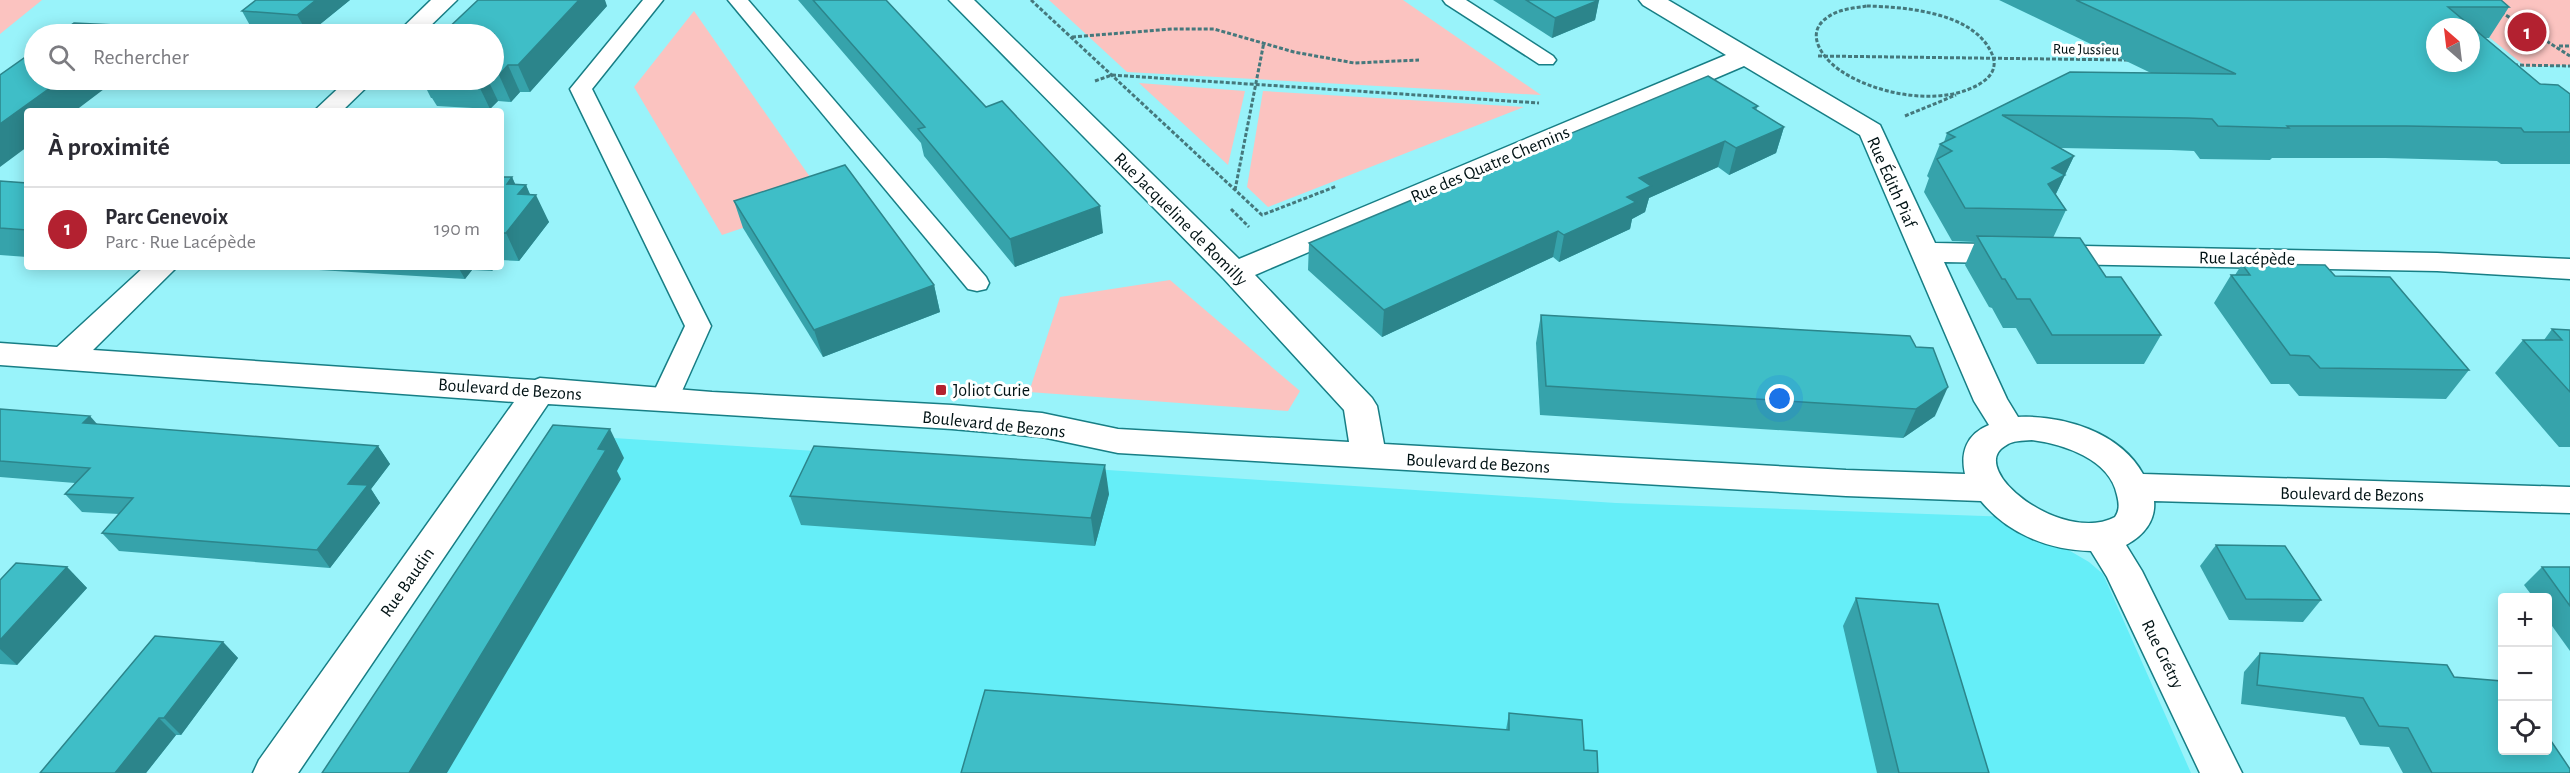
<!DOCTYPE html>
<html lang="fr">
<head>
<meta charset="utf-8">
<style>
  :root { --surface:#fff; --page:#f7f7f7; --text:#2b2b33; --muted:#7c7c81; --line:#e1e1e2; --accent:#b32130 }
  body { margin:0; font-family:"Alegreya Sans",sans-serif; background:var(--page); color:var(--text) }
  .controls { position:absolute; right:18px; bottom:18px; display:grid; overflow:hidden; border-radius:6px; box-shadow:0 3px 15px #0003 }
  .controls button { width:54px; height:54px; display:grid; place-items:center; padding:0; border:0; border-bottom:2px solid var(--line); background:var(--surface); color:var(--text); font:30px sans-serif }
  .compass { position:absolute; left:2426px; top:18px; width:54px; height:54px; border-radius:50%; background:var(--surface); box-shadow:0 3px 15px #0003; rotate:332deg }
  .you { position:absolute; left:1780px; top:399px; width:21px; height:21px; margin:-15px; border:4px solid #fff; border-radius:50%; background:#1a73e8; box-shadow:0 0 0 9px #1a73e833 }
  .badge { display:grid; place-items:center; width:39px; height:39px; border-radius:50%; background:var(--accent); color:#fff; font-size:20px; font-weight:700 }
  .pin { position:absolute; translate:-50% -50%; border:3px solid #fff; box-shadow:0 2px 6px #0006 }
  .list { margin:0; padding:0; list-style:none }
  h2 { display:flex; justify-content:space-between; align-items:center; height:78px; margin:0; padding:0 24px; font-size:26px }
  h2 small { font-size:20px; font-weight:400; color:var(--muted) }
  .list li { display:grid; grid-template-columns:39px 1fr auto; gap:18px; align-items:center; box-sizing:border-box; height:84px; padding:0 24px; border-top:2px solid var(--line) }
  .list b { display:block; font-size:22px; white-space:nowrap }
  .list p { margin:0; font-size:20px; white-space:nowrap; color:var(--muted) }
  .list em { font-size:20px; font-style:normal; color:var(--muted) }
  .icon { flex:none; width:33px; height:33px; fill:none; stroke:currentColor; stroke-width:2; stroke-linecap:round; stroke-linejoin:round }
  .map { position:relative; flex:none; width:2570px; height:773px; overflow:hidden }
  .search { position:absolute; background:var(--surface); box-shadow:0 3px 15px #0003; left:24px; top:24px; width:480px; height:66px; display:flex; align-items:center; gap:15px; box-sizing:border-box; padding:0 21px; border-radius:33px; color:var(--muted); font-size:22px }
  .panel { position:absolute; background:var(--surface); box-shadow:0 3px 15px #0003; left:24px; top:108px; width:480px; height:162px; border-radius:6px }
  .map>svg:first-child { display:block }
</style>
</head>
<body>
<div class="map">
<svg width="2570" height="773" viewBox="0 0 2570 773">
  <rect width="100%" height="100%" fill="#99f3fa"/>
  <polygon fill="#65eef8" points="552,434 1616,503 2012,517 2089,562 2103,574 2191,773 325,773"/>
  <g fill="#fbc3c0">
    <polygon points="0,0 42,0 0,34"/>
    <polygon points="1049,0 1403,0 1541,95 1127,72"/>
    <polygon points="2443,0 2570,0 2570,65 2526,67"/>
    <polygon points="694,11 826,200 722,235 634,87"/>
    <polygon points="1139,83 1245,91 1228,165"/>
    <polygon points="1263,91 1524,107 1268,207 1247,187"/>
    <polygon points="1170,280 1300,391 1288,411 1029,392 1060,297"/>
  </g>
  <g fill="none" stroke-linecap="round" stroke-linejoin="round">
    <defs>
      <g id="service">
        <polygon points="643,0 663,0 592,89 711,326 678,400 674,407 664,410 654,407 650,400 685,326 570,89"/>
        <polygon points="728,0 748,0 986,277 989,283 986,289 977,291 968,289"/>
        <polygon points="1443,0 1466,0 1553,56 1556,60 1553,64 1539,64 1446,4"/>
      </g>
      <g id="minor">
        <polygon points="431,0 457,0 422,34 396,34"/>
        <path d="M949,0H974L1239,259L1726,55L1643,5L1639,0H1668L1880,125L1935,243L2437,253L2570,259V279L2437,271L1944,262L2007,399L2018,417C2063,415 2120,432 2143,474L2570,487V513L2154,501C2156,521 2143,536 2126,545L2142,571L2242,773H2200L2107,577L2091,551C2049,550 2008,534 1981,501L1846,496L1118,453L1042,437L952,429L548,404L298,773H253L259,760L514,402L0,365V343L57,347L144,267H177L93,350L535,380L540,378L712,392L952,405L1042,413L1118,429L1349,442L1344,410L1224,279ZM1744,66L1860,135L1974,401L1989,425C1967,434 1960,452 1965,474L1846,470L1384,444L1377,406L1372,398L1255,275ZM2032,440C2063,444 2110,459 2117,495C2119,503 2120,510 2115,517C2062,545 1966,469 2005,446C2013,440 2022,441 2032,440Z"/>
        <polygon points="347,80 374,80 342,111 314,111"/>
      </g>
    </defs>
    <use href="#service" stroke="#177e85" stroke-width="3"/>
    <use href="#minor" stroke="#177e85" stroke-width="3"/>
    <g stroke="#45787c" stroke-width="3" stroke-dasharray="4 2" stroke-linecap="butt">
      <polyline points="1031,0 1262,215 1337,186"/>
      <path d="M1867,6C1905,7 1970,12 1990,50C1994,57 1996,64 1992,72C1987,81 1977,86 1967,90C1929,104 1874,93 1841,71C1823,59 1803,33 1828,17C1839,9 1854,8 1867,6Z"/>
      <polyline points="2501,12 2570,56"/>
      <polyline points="1072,37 1172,29 1214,29 1294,52 1354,63 1419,60"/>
      <polyline points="2559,46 2570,46"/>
      <polyline points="1818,56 2128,60"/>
      <polyline points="2514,65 2570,66"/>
      <polyline points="1095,81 1112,75 1539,103"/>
      <polyline points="1905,116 1956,95"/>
      <polyline points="1235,190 1264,42"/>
      <polyline points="1231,209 1249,227"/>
    </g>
    <use href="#service" fill="#fff" fill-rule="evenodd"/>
    <use href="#minor" fill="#fff" fill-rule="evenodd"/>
  </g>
  <g fill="#36a3ab">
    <polygon points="350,0 308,34 253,31 242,11"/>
    <polygon points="798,0 886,0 1103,233 1015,267 924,156 921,143"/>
    <polygon points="1493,0 1599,0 1595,20 1552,38"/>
    <polygon points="1999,0 2501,0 2509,7 2489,38 2485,38 2540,84 2570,94 2570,164 2501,164 2497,161 2385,158 2272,158 2270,160 2200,159 2194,151 2171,150 2060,148 2074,156 2056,194 2066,210 2053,238 2106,277 2161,335 2144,364 2037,364 2016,328 2003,328 1992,308 1989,307 1965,265 1975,242 1952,241 1924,192 1929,178 1927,176 1940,144 1944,142 1947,133 2070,72 2151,73"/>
    <polygon points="607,6 530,92 520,92 511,102 498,101 490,109 437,106 432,98 431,98 422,80 494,80 494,34"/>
    <polygon points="1758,106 1756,110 1784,127 1776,153 1729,175 1718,167 1649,198 1645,212 1632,219 1630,229 1559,262 1553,257 1382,337 1308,270 1309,243"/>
    <polygon points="501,177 512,177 515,184 526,185 530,194 549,222 519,261 501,260"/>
    <polygon points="0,181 27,183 27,257 0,255"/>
    <polygon points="734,201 934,285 940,312 823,357 743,228"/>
    <polygon points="2242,264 2335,276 2469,370 2446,399 2299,396 2289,384 2271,384 2214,303 2231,275 2235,275"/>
    <polygon points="270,267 495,267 492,271 472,270 465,279"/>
    <polygon points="1541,315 1910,336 1935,416 1903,438 1540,415 1536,343"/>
    <polygon points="2552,329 2570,330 2570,447 2559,447 2495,373 2523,340 2544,340"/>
    <polygon points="0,409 98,425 378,446 390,464 371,489 380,503 330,568 119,551 102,533 119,514 82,512 65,494 75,483 0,477"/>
    <polygon points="1109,494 1095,546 801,525 790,496"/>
    <polygon points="2216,545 2321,600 2303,622 2229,620 2200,566"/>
    <polygon points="67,567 87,588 17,665 0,664 0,580"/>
    <polygon points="2542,567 2570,567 2570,651 2547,619 2547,597 2533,597 2524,585"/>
    <polygon points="1856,598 1989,773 1877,773 1843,626"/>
    <polygon points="223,642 238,658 181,735 176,735 146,773 40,773"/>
    <polygon points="2260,653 2454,677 2570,773 2403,773 2389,747 2360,745 2345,717 2241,704 2244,672"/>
    <polygon points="1509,713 1584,750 1506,730"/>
  </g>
  <g fill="#2c858b">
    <polygon points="316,0 350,0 308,34 297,15"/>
    <polygon points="579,0 605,0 607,6 530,92 518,65"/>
    <polygon points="1599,0 1595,20 1552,38 1555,18"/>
    <polygon points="135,26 141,34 123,34"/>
    <polygon points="508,65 520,92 511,102 499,75"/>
    <polygon points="61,80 116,80 75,111 27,111 27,147 0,167 0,124"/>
    <polygon points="480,80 488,80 498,101 490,109 477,82"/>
    <polygon points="1784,127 1776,153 1729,175 1736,148"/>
    <polygon points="1725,141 1718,167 1649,198 1645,212 1632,219 1630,229 1559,262 1564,235 1627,197 1639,178"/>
    <polygon points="2074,156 2049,208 2036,210 2052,168"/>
    <polygon points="512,177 519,193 526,185 532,200 536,195 549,222 519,261 506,233 507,184"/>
    <polygon points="1100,206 1103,233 1015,267 1010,239"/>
    <polygon points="1558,231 1553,257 1382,337 1384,310"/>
    <polygon points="458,267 470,267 472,270 465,279"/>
    <polygon points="490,267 495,267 492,271"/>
    <polygon points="934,285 940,312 823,357 814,330"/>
    <polygon points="1948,387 1935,416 1903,438 1916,409"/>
    <polygon points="90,416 106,434 83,423"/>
    <polygon points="610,429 624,458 617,471 621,479 447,773 409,773"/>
    <polygon points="378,446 390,464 371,489 380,503 330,568 317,550 348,484"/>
    <polygon points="1105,465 1109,494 1095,546 1091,518"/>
    <polygon points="67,567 87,588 17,665 0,649 0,640"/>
    <polygon points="223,642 238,658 181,735 164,718"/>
    <polygon points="159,718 176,735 146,773 115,773"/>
  </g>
  <g fill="#3fbec7" stroke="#2c858b" stroke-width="1.5" fill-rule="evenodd">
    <polygon points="256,0 316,0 297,15 242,11"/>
    <polygon points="478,0 579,0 518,65 508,65 499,75 494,74 494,34 442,34"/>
    <polygon points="813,0 886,0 986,107 1002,101 1100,206 1010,239 918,129 925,127"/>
    <polygon points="1526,0 1599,0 1555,18"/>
    <path d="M2076,0H2501L2509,7H2448L2540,84L2558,85L2570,94V132H2524L2521,128L2406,126H2287L2289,128L2218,126L2212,119L2188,118L2002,115L2074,156L2052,168L2065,175L2048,184L2066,210L1965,208L1937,159L1952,151L1940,144L1955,137L1947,133L2070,72L2236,74ZM2435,27H2471V63H2435Z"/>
    <polygon points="74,23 135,26 123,34 58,34"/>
    <polygon points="34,51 34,80 61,80 0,124 0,75"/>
    <polygon points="1708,76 1758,106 1753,108 1784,127 1736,148 1725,141 1639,178 1651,186 1627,197 1636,202 1564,235 1558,231 1384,310 1309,243"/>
    <polygon points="426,80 480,80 477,82"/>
    <polygon points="845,165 934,285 814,330 734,201"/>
    <polygon points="501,177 512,177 507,184 526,185 518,194 536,195 506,233 501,233"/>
    <polygon points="0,181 27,183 27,230 0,228"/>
    <polygon points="1977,236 2080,238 2106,277 2121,277 2161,335 2052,335 2030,299 2017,299 2005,279 2002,279"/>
    <polygon points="2242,264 2325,265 2335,276 2390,277 2469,370 2320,368 2309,356 2290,355 2231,275 2250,275"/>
    <polygon points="1541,315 1910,336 1916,347 1933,348 1948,387 1916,409 1546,386"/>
    <polygon points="2552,329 2570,330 2570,392 2523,340 2562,340"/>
    <polygon points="0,409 90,416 83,423 378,446 348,484 368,485 317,550 102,533 133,498 65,494 90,468 0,461"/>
    <polygon points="553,425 610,429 598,449 606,450 409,773 322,773"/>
    <polygon points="814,446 1105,465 1091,518 790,496"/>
    <polygon points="2216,545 2285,546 2321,600 2246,599"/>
    <polygon points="16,563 67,567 0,640 0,580"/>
    <polygon points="2542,567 2570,567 2570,606"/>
    <polygon points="1856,598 1938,604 1989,773 1899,773"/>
    <polygon points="155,636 223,642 164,718 159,718 115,773 40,773"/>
    <polygon points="2260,653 2447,665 2454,677 2502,681 2502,750 2547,750 2547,735 2570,769 2570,773 2432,773 2408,728 2379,726 2363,698 2257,685"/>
    <polygon points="985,690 1509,730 1509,713 1582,720 1584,750 1597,751 1598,773 961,773"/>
  </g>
  <rect fill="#b32130" stroke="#fff" stroke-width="2" x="935" y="384" width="12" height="12" rx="3"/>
  <g text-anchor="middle" stroke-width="6" stroke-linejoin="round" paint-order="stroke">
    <g font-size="15" fill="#001214" stroke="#fff">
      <text transform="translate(2086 49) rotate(1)" y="5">Rue Jussieu</text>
    </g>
    <g font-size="18" fill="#001214" stroke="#fff">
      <text transform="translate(1490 164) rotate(-23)" y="6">Rue des Quatre Chemins</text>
      <text transform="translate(1892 182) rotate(66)" y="6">Rue Édith Piaf</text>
      <text transform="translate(1181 219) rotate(45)" y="6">Rue Jacqueline de Romilly</text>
      <text transform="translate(2247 258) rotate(1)" y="6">Rue Lacépède</text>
      <text transform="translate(510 389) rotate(4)" y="6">Boulevard de Bezons</text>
      <text transform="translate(994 424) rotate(6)" y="6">Boulevard de Bezons</text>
      <text transform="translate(1478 463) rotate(3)" y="6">Boulevard de Bezons</text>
      <text transform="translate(2352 494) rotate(1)" y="6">Boulevard de Bezons</text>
      <text transform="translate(407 582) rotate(-55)" y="6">Rue Baudin</text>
      <text transform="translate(2163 654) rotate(64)" y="6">Rue Grétry</text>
    </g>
    <g font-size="18" fill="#001214" stroke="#fff" text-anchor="start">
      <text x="953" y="396">Joliot Curie</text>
    </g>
  </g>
</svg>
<div class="controls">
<button>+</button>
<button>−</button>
<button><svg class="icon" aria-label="locate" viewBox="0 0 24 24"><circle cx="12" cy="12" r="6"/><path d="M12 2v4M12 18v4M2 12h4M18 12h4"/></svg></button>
</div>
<svg class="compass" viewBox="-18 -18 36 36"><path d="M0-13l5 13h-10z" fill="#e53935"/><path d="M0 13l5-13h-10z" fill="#7c7c81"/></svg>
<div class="you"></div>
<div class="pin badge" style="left:2527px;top:32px">1</div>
<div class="search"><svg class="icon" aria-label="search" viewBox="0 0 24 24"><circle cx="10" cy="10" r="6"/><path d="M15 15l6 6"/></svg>Rechercher</div>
<section class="panel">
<h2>À proximité<small></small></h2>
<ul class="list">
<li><span class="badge">1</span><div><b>Parc Genevoix</b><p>Parc · Rue Lacépède</p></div><em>190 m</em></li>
</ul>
</section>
</div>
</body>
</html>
